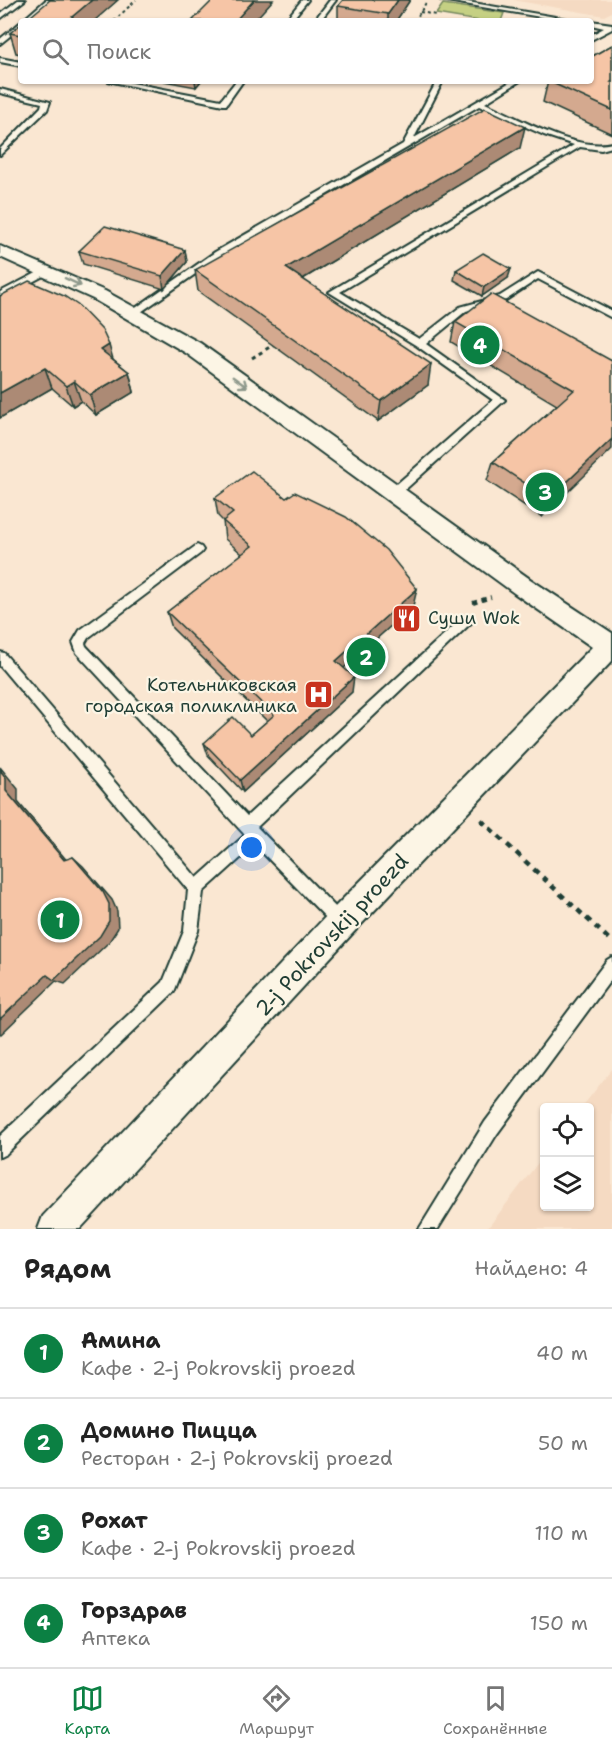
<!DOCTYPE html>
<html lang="ru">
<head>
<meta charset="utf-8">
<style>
  :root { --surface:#fff; --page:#f6f6f6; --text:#222; --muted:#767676; --line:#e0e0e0; --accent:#0b8043 }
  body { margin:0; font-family:"Shantell Sans",sans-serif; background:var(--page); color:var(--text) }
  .controls { position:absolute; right:18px; bottom:18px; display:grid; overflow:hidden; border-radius:6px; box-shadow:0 2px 4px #0004 }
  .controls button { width:54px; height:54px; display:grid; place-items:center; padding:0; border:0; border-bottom:2px solid var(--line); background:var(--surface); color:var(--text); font:30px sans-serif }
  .you { position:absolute; left:252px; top:848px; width:21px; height:21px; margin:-15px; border:4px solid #fff; border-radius:50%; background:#1a73e8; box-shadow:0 0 0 9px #1a73e833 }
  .badge { display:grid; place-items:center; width:39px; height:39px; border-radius:50%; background:var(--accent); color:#fff; font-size:20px; font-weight:700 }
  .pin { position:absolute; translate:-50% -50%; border:3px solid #fff; box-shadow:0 2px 6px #0006 }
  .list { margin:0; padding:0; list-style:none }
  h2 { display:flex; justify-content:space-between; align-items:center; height:78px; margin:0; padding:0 24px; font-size:26px }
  h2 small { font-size:20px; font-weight:400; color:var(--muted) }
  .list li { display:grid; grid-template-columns:39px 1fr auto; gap:18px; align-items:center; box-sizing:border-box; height:90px; padding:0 24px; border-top:2px solid var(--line) }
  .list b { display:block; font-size:22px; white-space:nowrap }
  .list p { margin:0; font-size:20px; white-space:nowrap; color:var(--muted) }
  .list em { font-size:20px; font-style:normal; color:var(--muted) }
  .icon { flex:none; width:33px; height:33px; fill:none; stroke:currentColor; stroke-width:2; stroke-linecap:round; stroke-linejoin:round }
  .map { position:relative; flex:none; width:612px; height:1229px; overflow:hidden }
  .search { position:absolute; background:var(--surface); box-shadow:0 2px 4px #0004; left:18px; right:18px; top:18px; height:66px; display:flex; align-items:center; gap:15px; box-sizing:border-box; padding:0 21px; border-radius:6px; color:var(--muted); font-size:22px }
  .sheet { height:438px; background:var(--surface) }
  nav { display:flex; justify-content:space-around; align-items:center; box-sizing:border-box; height:84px; border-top:2px solid var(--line); background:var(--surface); font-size:16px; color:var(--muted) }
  nav a { display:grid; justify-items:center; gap:3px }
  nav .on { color:var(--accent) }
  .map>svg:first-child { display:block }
</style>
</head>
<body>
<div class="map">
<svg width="612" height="1229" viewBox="0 0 612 1229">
  <rect width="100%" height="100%" fill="#fae7d2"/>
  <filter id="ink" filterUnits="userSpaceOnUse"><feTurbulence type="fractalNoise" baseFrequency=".0167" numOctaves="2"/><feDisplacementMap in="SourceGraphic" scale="12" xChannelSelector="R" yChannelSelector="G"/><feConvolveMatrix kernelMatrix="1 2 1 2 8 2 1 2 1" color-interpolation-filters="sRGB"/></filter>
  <g filter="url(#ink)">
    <g fill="#f5dac2">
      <polygon points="513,0 612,0 612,12 604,16"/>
      <polygon points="612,1069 612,1229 487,1229 544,1155 544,1206 590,1206 590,1108 582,1107"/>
    </g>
    <polygon fill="#c5d083" stroke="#72865c" stroke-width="1.5" points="443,4 504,13 501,21 479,21 436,14"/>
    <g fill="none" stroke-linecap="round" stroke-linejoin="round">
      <defs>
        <g id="service">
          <polygon points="18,0 25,0 0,19 0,14"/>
          <polygon points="46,0 53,0 29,21 22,21"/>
          <polygon points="302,0 308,0 291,21 285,21"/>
          <polygon points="330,0 336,0 320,21 314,21"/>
          <polygon points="441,0 456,0 579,21 564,21"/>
          <polygon points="591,21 612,24 612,29 591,40 591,35 604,28 591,25"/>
          <polygon points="21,22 21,27 0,44 0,39"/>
          <polygon points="0,58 21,62 21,66 0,62"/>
          <polygon points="108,81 122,81 221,100 236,81 243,81 226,105 223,105"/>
          <path d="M437,81H443L414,138L512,81H520L485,103C519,118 575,152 612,143V147L601,150L580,147L340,292L419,339L460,307L500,296L538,272L612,311V318L538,279L506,300L466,311L426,344L505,400L398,496H390L389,493L390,490L493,400L417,346L329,292L574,145L544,135L479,106L221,256L138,314L135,315L130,312L215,252L403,144Z"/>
          <polygon points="0,89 50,102 47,110 0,155 0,149 41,107 42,103 0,93"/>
          <polygon points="48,267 52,270 51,272 0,299 0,292"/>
          <polygon points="197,545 201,547 203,550 201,553 88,638 85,643 86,646 247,816 462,618 466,617 470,618 472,622 257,827 346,918 348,923 346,928 341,930 336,928 255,845 203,892 198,931 174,992 6,1154 0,1157 0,1136 163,982 184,931 188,890 0,666 0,652 4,653 197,878 245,835 77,653 73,642 80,630"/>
          <polygon points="612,957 612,978 497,1134 438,1229 419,1229 485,1122 607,960"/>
        </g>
        <polygon id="minor" points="0,246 105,291 200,343 530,579 612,633 612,661 352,934 80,1229 38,1229 43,1216 330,912 592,647 514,593 186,353 93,299 0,257"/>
      </defs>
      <use href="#service" stroke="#1f3d34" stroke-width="4"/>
      <use href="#minor" stroke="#1f3d34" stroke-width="4"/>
      <g stroke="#1f3d34" stroke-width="2" stroke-dasharray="3 3" stroke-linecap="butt">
        <polyline points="420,12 436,15"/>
        <polyline points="114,21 136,0"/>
        <polyline points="415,21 427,1"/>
      </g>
      <polyline stroke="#1f3d34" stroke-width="3" stroke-dasharray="4 4" stroke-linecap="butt" points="252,358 273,345"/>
      <polyline stroke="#1f3d34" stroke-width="4" stroke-dasharray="4.5 4.5" stroke-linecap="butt" points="473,603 491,597"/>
      <polyline stroke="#1f3d34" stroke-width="4.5" stroke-dasharray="6 6" stroke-linecap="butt" points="481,820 611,941"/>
      <use href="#service" fill="#fcf5e5" fill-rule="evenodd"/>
      <use href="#minor" fill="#fcf5e5" fill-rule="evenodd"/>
    </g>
    <g fill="#d4a98f" stroke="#1f3d34" stroke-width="1.5">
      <polygon points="343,0 410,0 396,21 338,21 338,6"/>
      <polygon points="21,24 21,54 16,53 10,33"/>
      <polygon points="612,45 612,134 543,102 548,81"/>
      <polygon points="164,81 201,81 196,87"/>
      <polygon points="520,148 303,279 428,385 378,421 198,291 195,270"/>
      <polygon points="185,250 187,262 164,289 83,264 79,251"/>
      <polygon points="456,270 508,278 482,296 454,280"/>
      <polygon points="0,296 113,359 129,372 134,392 96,415 81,401 73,406 52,388 0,418"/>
      <polygon points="455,322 612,361 542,517 487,481 493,462 557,405 451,342"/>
      <polygon points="215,498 413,606 343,668 352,692 243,792 208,755 204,743 251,735 267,721 172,628 167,612 242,554 225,539 223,521 218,516"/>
    </g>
    <g fill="#ac8a74" stroke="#1f3d34" stroke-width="1.5">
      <polygon points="92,0 118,0 94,21 67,21"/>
      <polygon points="254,0 273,0 254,21 235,21"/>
      <polygon points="398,0 410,0 396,21 388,21 388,14"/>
      <polygon points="195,81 201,81 196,87"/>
      <polygon points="525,127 520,148 286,289 286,268"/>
      <polygon points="185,250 187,262 164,289 162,276"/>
      <polygon points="511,269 508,278 482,296 484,287"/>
      <polygon points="109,345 115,366 101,350"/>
      <polygon points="431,364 428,385 378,421 381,401"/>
      <polygon points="45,368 52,388 0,418 0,393"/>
      <polygon points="129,372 134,392 96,415 90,395"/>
      <polygon points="74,381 81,401 73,406 66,386"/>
      <polygon points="612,439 612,449 542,517 549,499"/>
      <polygon points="417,589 413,606 335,676 336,661"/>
      <polygon points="354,677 352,692 243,792 240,780"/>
      <polygon points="0,767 18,789 18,802 74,869 64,860 6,791"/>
      <polygon points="73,857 83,866 112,900 117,911 118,928 109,942 65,984 56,981 0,1035 0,1019"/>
    </g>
    <g fill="#f6c5a6" stroke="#1f3d34" stroke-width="1.5">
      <polygon points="50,0 92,0 67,21 25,21"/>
      <polygon points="213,0 254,0 235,21 192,21"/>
      <polygon points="343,0 398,0 388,14 338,6"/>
      <polygon points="21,24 21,35 10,33"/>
      <polygon points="612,45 612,81 611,82 612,82 612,110 548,81 591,81 591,57"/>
      <polygon points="485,108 525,127 286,268 431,364 381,401 195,270"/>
      <polygon points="105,226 185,250 162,276 79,251"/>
      <polygon points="483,253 511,269 484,287 456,270"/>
      <polygon points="29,281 64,296 79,306 102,330 109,345 101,350 129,372 90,395 74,381 66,386 45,368 0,393 0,296"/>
      <polygon points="491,294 612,361 612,439 549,499 493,462 574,390 455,322"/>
      <polygon points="252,471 286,498 295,492 346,517 386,550 417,589 336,661 354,677 240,780 204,743 233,717 251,735 274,715 167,612 252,546 223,521 233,513 215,498"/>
      <polygon points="0,770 6,778 6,791 64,860 73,857 103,892 109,904 109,921 100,936 54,980 47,975 0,1019"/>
    </g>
    <defs><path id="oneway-shaft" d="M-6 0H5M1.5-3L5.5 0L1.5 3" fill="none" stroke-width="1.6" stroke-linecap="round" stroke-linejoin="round" transform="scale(1.5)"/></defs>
    <g stroke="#8e998c">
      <use href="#oneway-shaft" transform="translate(73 282) rotate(25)"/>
      <use href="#oneway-shaft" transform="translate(240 382) rotate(36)"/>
    </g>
  </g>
  <defs>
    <symbol id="restaurant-square" viewBox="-11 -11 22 22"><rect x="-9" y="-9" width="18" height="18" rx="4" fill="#c8321e" stroke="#fcf5e5"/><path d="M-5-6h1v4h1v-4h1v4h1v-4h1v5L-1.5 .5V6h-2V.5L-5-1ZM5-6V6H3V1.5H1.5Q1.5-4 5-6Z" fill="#fff"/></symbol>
    <symbol id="hospital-square" viewBox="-11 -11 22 22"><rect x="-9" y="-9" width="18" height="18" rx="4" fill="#c8321e" stroke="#fcf5e5"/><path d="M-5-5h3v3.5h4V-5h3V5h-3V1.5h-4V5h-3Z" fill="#fff"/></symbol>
  </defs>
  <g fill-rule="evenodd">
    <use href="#restaurant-square" x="390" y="602" width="33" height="33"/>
    <use href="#hospital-square" x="302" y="678" width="33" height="33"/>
  </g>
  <g text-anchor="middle" stroke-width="4.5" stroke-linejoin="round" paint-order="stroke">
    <g font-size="18" fill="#1f3d34" stroke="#fcf5e5" text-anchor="start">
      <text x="428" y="624">Суши Wok</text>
      <text x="297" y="691" text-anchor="end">Котельниковская<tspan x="297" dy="21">городская поликлиника</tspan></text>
    </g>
    <g font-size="21" fill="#1f3d34" stroke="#fcf5e5">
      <text transform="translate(332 935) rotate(-47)" y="7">2-j Pokrovskij proezd</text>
    </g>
  </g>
</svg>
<div class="controls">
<button><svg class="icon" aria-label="locate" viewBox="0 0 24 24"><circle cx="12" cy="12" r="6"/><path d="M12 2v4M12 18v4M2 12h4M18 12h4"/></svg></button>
<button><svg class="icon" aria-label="layers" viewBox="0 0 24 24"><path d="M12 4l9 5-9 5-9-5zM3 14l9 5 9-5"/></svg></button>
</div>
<div class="you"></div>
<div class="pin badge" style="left:60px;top:920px">1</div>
<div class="pin badge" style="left:366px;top:657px">2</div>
<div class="pin badge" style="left:545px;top:492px">3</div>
<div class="pin badge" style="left:480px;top:345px">4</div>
<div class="search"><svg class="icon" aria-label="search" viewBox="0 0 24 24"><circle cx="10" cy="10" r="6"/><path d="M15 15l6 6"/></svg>Поиск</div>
</div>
<section class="sheet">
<h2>Рядом<small>Найдено: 4</small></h2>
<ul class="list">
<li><span class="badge">1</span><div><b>Амина</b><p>Кафе · 2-j Pokrovskij proezd</p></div><em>40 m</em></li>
<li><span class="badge">2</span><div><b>Домино Пицца</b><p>Ресторан · 2-j Pokrovskij proezd</p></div><em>50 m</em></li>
<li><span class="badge">3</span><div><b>Рохат</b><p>Кафе · 2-j Pokrovskij proezd</p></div><em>110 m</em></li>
<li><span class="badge">4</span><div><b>Горздрав</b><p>Аптека</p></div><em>150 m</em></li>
</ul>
</section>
<nav>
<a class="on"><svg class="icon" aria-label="map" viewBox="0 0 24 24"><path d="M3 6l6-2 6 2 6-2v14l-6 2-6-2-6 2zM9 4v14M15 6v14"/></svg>Карта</a>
<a><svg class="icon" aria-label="directions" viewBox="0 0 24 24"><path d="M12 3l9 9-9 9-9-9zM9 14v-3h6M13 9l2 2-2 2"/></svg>Маршрут</a>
<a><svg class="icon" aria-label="saved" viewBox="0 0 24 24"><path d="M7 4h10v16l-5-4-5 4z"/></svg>Сохранённые</a>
</nav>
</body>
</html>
